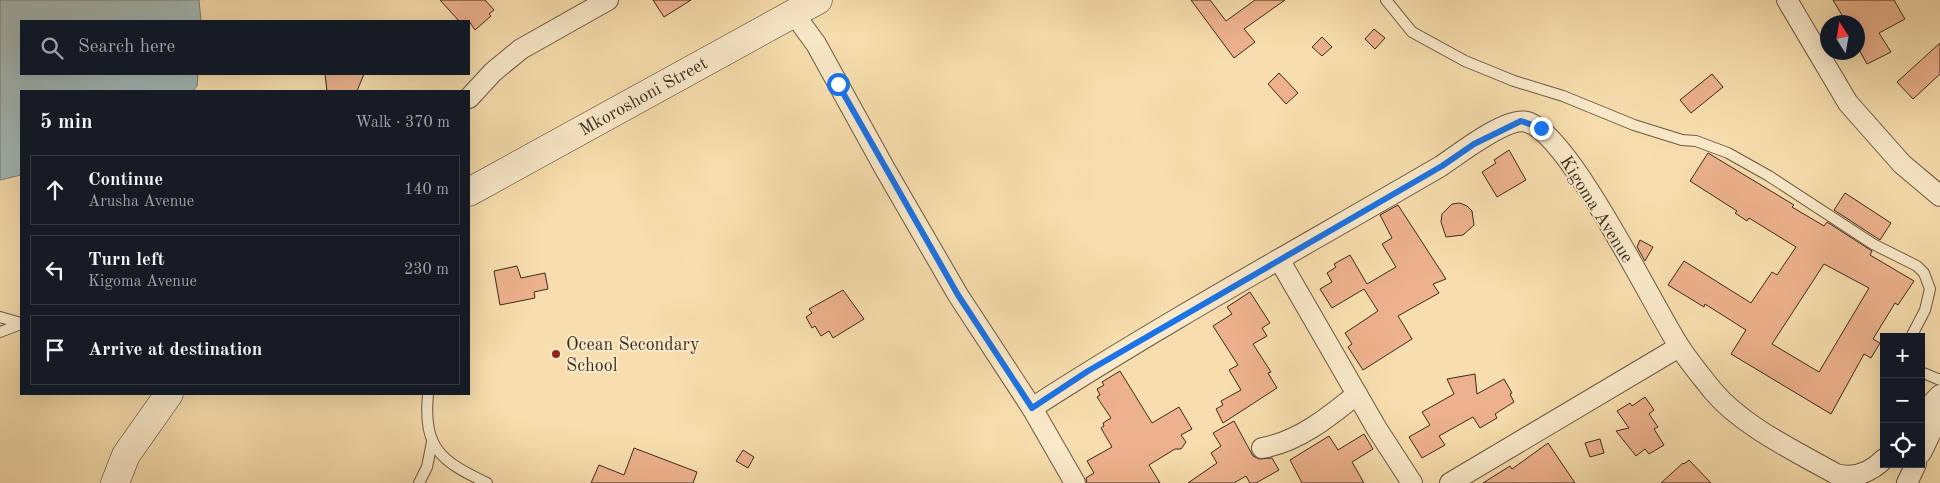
<!DOCTYPE html>
<html lang="en">
<head>
<meta charset="utf-8">
<style>
  :root { --surface:#171b24; --page:#242831; --text:#f1f3f6; --muted:#9ea1a6; --line:#363941 }
  body { margin:0; font-family:"Old Standard TT",serif; background:var(--page); color:var(--text) }
  .controls { position:absolute; right:15px; bottom:15px; display:grid; overflow:hidden; border-radius:0px; box-shadow:0 5px 20px #0002 }
  .controls button { width:45px; height:45px; display:grid; place-items:center; padding:0; border:0; border-bottom:1px solid var(--line); background:var(--surface); color:var(--text); font:25px sans-serif }
  .compass { position:absolute; left:1820px; top:15px; width:45px; height:45px; border-radius:50%; background:var(--surface); box-shadow:0 5px 20px #0002; rotate:349deg }
  .stop { position:absolute; width:15px; height:15px; margin:-11px; border:4px solid #1a73e8; border-radius:50%; background:#fff }
  .stop.end { background:#1a73e8; border-color:#fff; box-shadow:0 1px 5px #0008 }
  .list { margin:0; padding:0; list-style:none }
  h2 { display:flex; justify-content:space-between; align-items:center; height:65px; margin:0; padding:0 20px; font-size:21px }
  h2 small { font-size:16px; font-weight:400; color:var(--muted) }
  .list li { display:grid; grid-template-columns:32px 1fr auto; gap:15px; align-items:center; box-sizing:border-box; height:70px; margin:0 10px 10px; padding:0 10px; border:1px solid var(--line); border-radius:0px }
  .list b { display:block; font-size:19px; white-space:nowrap }
  .list p { margin:0; font-size:16px; white-space:nowrap; color:var(--muted) }
  .list em { font-size:16px; font-style:normal; color:var(--muted) }
  .icon { flex:none; width:28px; height:28px; fill:none; stroke:currentColor; stroke-width:2; stroke-linecap:round; stroke-linejoin:round }
  .map { position:relative; flex:none; width:1940px; height:483px; overflow:hidden }
  .search { position:absolute; background:var(--surface); box-shadow:0 5px 20px #0002; left:20px; top:20px; width:450px; height:55px; display:flex; align-items:center; gap:12px; box-sizing:border-box; padding:0 18px; border-radius:0px; color:var(--muted); font-size:19px }
  .panel { position:absolute; background:var(--surface); box-shadow:0 5px 20px #0002; left:20px; top:90px; width:450px; height:305px; border-radius:0px }
  .map>svg:first-child { display:block }
</style>
</head>
<body>
<div class="map">
<svg width="1940" height="483" viewBox="0 0 1940 483">
  <rect width="100%" height="100%" fill="#f8deae"/>
  <filter id="stains"><feTurbulence type="fractalNoise" baseFrequency=".004" numOctaves="4"/><feColorMatrix values="0 0 0 0 .2 0 0 0 0 .09 0 0 0 0 .02 0 0 0 .5 -.17"/></filter>
  <radialGradient id="worn" r=".72"><stop offset=".6" stop-color="#630" stop-opacity="0"/><stop offset="1" stop-color="#630" stop-opacity=".3"/></radialGradient>
  <polygon fill="#a4b9b7" stroke="#7a807a" points="0,0 199,0 201,21 21,21 21,74 198,74 197,86 193,91 21,91 21,175 0,180"/>
  <g fill="#edb28d" stroke="#3c2a1f" fill-rule="evenodd">
    <polygon points="440,0 485,0 494,10 489,14 491,16 475,30 469,21 459,21"/>
    <polygon points="653,0 691,0 664,17"/>
    <polygon points="1191,0 1210,0 1226,21 1255,0 1285,0 1244,29 1255,42 1234,58"/>
    <polygon points="1833,0 1894,0 1905,19 1879,33 1891,52 1867,64 1858,48 1858,22 1846,22"/>
    <polygon points="1374,29 1385,38 1375,49 1365,39"/>
    <polygon points="1322,37 1332,47 1322,56 1312,47"/>
    <polygon points="1940,43 1940,74 1913,99 1897,82"/>
    <polygon points="1279,73 1298,93 1286,104 1268,84"/>
    <polygon points="325,74 364,74 357,91 327,91"/>
    <polygon points="1712,74 1723,87 1691,113 1680,100"/>
    <polygon points="1509,150 1526,180 1497,197 1482,172 1496,163 1494,160"/>
    <path d="M1708,153L1794,205L1792,207L1824,226L1827,222L1872,251L1870,255L1914,281L1898,305L1895,303L1873,339L1880,343L1871,358L1864,354L1831,414L1731,354L1746,330L1705,304L1704,307L1668,285L1684,261L1751,303L1772,272L1777,275L1796,247L1749,218L1747,221L1735,213L1737,211L1690,181ZM1824,264L1869,288L1819,372L1772,344Z"/>
    <polygon points="1845,193 1891,223 1880,240 1834,210"/>
    <polygon points="1460,203 1467,206 1472,211 1474,225 1463,235 1446,237 1441,222 1442,214 1452,204"/>
    <polygon points="1398,205 1446,279 1433,284 1439,293 1398,316 1412,339 1363,370 1348,347 1352,344 1345,333 1378,311 1364,289 1332,308 1320,289 1332,282 1327,273 1336,267 1334,264 1350,255 1367,284 1396,267 1382,244 1392,238 1380,215"/>
    <polygon points="1640,240 1653,247 1645,261 1637,247"/>
    <polygon points="517,266 521,278 545,273 548,289 534,292 535,298 500,305 494,271"/>
    <polygon points="843,290 864,319 833,338 829,331 821,336 815,326 812,328 806,317 812,313 809,309"/>
    <polygon points="1250,292 1270,323 1262,328 1267,336 1253,344 1271,372 1268,373 1277,388 1223,423 1216,409 1223,405 1221,401 1241,390 1229,370 1238,365 1213,326 1232,314 1227,307"/>
    <polygon points="1120,371 1152,423 1179,407 1192,429 1181,435 1186,442 1181,449 1175,449 1149,465 1160,483 1087,483 1086,478 1094,473 1087,461 1112,447 1101,428 1104,426 1103,423 1111,418 1097,397 1100,395 1097,389 1104,385 1102,382"/>
    <polygon points="1475,374 1477,394 1504,379 1512,393 1510,394 1514,402 1495,414 1497,418 1480,428 1473,417 1439,436 1445,445 1422,458 1409,437 1430,425 1422,412 1454,394 1447,379"/>
    <polygon points="1645,397 1654,410 1649,414 1658,427 1654,429 1664,445 1649,454 1645,449 1636,456 1616,431 1629,428 1617,411 1630,403 1632,406"/>
    <polygon points="1234,421 1253,456 1259,459 1272,458 1279,470 1256,483 1250,483 1246,476 1234,483 1188,483 1217,463 1211,453 1221,446 1213,433"/>
    <polygon points="1364,434 1373,449 1352,462 1364,483 1302,483 1290,460 1329,436 1338,450"/>
    <polygon points="1600,439 1604,453 1590,457 1585,443"/>
    <polygon points="1548,443 1575,483 1483,483 1510,466 1512,469"/>
    <polygon points="634,448 697,472 693,483 591,483 599,465 624,475"/>
    <polygon points="743,450 754,457 748,468 736,461"/>
    <polygon points="1689,460 1711,483 1661,483 1683,463 1684,464"/>
  </g>
  <g fill="none" stroke-linecap="round" stroke-linejoin="round">
    <defs>
      <g id="lane">
        <polyline points="1386,0 1412,32 1465,61 1514,81 1563,96 1634,125 1682,140 1696,141 1728,153 1769,176 1873,244 1917,266 1924,273 1930,289 1925,310 1911,337"/>
        <polyline points="0,317 21,323"/>
        <polyline points="0,332 21,324"/>
        <polyline points="1921,372 1940,380"/>
        <path d="M428,394C423,449 441,461 487,483"/>
        <polyline points="419,483 427,467 432,442"/>
      </g>
      <g id="street">
        <polyline points="1787,0 1848,103 1902,164 1940,196"/>
        <polyline points="794,14 816,44 885,169 958,295 1032,408 1075,483"/>
        <polyline points="469,98 493,72 521,49 608,0"/>
        <polyline points="1280,261 1377,429 1412,483"/>
        <path d="M1032,408C1165,322 1304,246 1441,166C1459,154 1507,116 1527,122C1569,133 1652,304 1679,346C1689,362 1702,377 1713,391C1742,426 1797,452 1836,474C1854,479 1871,472 1884,459"/>
        <polyline points="1921,415 1940,395"/>
        <path d="M1262,448C1298,442 1329,417 1357,394"/>
        <polyline points="1921,453 1940,414"/>
        <polyline points="1450,483 1679,347"/>
        <polyline points="1907,483 1916,464"/>
      </g>
      <g id="secondary">
        <polyline points="469,192 818,0"/>
        <polyline points="115,483 126,455 169,394"/>
      </g>
    </defs>
    <use href="#lane" stroke="#6b5743" stroke-width="12"/>
    <use href="#street" stroke="#6b5743" stroke-width="22"/>
    <use href="#secondary" stroke="#3c2a1f" stroke-width="29"/>
    <use href="#lane" stroke="#faeaca" stroke-width="10"/>
    <use href="#street" stroke="#faeaca" stroke-width="20"/>
    <use href="#secondary" stroke="#faeaca" stroke-width="28"/>
  </g>
  <g fill="none" stroke-linecap="round" stroke-linejoin="round">
    <polyline stroke="#1a73e8" stroke-width="6" points="838,84 958,295 1032,408 1088,371 1442,166 1474,144 1521,121 1541,128"/>
  </g>
  <circle fill="#8f2418" stroke="#faeaca" stroke-width="2" cx="556" cy="354" r="5"/>
  <g text-anchor="middle" stroke-width="4" stroke-linejoin="round" paint-order="stroke">
    <g font-size="18" fill="#3c2a1f" stroke="#faeaca">
      <text transform="translate(643 96) rotate(-29)" y="6">Mkoroshoni Street</text>
      <text transform="translate(1597 209) rotate(58)" y="6">Kigoma Avenue</text>
    </g>
    <g font-size="18" fill="#3c2a1f" stroke="#faeaca" text-anchor="start">
      <text x="566" y="350">Ocean Secondary<tspan x="566" dy="21">School</tspan></text>
    </g>
  </g>
  <rect width="100%" height="100%" filter="url(#stains)"/>
  <rect width="100%" height="100%" fill="url(#worn)"/>
</svg>
<div class="controls">
<button>+</button>
<button>−</button>
<button><svg class="icon" aria-label="locate" viewBox="0 0 24 24"><circle cx="12" cy="12" r="6"/><path d="M12 2v4M12 18v4M2 12h4M18 12h4"/></svg></button>
</div>
<svg class="compass" viewBox="-18 -18 36 36"><path d="M0-13l5 13h-10z" fill="#e53935"/><path d="M0 13l5-13h-10z" fill="#9ea1a6"/></svg>
<div class="stop" style="left:838px;top:84px"></div>
<div class="stop end" style="left:1541px;top:128px"></div>
<div class="search"><svg class="icon" aria-label="search" viewBox="0 0 24 24"><circle cx="10" cy="10" r="6"/><path d="M15 15l6 6"/></svg>Search here</div>
<section class="panel">
<h2>5 min<small>Walk · 370 m</small></h2>
<ul class="list">
<li><svg class="icon" aria-label="ahead" viewBox="0 0 24 24"><path d="M12 20V5M6 11l6-6 6 6"/></svg><div><b>Continue</b><p>Arusha Avenue</p></div><em>140 m</em></li>
<li><svg class="icon" aria-label="left" viewBox="0 0 24 24"><path d="M17 20v-9H6M10 6l-5 5 5 5"/></svg><div><b>Turn left</b><p>Kigoma Avenue</p></div><em>230 m</em></li>
<li><svg class="icon" aria-label="arrive" viewBox="0 0 24 24"><path d="M6 21V4h12l-3 4 3 4H6"/></svg><div><b>Arrive at destination</b></div></li>
</ul>
</section>
</div>
</body>
</html>
